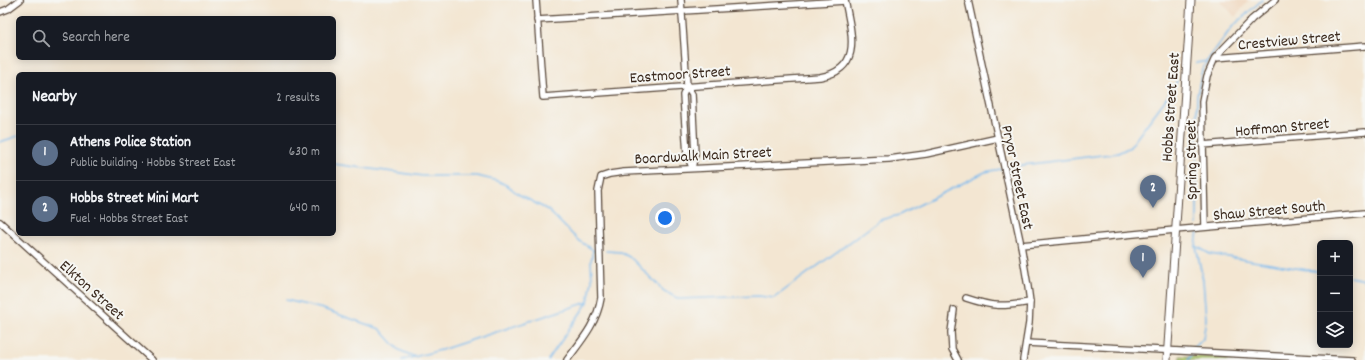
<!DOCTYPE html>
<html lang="en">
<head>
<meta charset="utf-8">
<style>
  :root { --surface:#171b24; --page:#242831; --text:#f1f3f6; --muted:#9ea1a6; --line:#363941; --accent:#1f6fb2 }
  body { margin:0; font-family:Dekko,sans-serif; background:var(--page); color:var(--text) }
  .controls { position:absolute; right:12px; bottom:12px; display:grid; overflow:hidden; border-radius:6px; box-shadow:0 2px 10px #0003 }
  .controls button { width:36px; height:36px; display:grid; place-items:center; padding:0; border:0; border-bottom:1px solid var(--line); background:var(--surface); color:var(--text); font:20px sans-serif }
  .you { position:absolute; left:665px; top:218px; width:14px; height:14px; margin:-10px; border:3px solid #fff; border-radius:50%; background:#1a73e8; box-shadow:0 0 0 6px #1a73e833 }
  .badge { display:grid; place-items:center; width:26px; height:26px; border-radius:50%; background:var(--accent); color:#fff; font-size:13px; font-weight:700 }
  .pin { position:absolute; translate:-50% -33px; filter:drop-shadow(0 1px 2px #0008) }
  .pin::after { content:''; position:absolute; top:21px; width:14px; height:12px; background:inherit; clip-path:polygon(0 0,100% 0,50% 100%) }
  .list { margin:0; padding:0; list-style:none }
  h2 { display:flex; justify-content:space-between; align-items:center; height:52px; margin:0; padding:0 16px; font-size:17px }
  h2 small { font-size:13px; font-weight:400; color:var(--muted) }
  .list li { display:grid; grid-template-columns:26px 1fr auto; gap:12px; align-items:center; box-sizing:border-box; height:56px; padding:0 16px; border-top:1px solid var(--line) }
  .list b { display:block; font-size:15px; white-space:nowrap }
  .list p { margin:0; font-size:13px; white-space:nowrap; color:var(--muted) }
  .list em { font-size:13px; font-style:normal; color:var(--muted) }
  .icon { flex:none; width:22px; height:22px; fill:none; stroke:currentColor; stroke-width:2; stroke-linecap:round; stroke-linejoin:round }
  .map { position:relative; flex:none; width:1365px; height:360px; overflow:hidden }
  .search { position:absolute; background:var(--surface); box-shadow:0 2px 10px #0003; left:16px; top:16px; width:320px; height:44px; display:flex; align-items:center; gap:10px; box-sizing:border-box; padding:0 14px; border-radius:6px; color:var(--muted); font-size:15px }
  .panel { position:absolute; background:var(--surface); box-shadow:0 2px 10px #0003; left:16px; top:72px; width:320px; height:164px; border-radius:6px }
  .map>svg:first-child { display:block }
</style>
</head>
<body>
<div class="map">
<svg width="1365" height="360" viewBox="0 0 1365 360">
  <rect width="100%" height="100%" fill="#f6f6f2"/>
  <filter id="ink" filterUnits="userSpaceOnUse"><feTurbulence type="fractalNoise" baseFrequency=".025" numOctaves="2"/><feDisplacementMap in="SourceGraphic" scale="8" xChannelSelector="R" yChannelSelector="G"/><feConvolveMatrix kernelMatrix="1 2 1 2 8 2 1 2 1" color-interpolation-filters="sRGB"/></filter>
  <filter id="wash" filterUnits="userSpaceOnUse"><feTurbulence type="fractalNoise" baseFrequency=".012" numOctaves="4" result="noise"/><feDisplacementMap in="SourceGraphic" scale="16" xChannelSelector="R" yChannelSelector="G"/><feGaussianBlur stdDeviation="0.9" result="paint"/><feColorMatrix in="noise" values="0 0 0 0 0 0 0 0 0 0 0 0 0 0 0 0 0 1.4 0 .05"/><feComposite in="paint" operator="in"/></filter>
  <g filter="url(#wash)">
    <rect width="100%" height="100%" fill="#f3e6d2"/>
    <polygon fill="#f0d6bc" points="1220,0 1249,0 1235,17"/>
    <polygon fill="#bbd77c" stroke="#7b804d" points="1180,356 1272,360 1180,360"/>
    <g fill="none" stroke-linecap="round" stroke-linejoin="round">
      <g stroke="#78b9ed" stroke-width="1.5">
        <polyline points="1196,63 1207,61"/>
        <polyline points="0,142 18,136"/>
        <polyline points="334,164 423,176 477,176 498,181 508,186 518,194 548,210 578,240 593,250 596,251"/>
        <polyline points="1007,167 1118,153 1130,147 1168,96 1177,81"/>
        <polyline points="1197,224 1197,96 1202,70 1207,61 1232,27 1262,0"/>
        <polyline points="1196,246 1210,254 1320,272"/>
        <polyline points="606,251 620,252 631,258 664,291 679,299 759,296 774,298 880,220 899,215 985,172 1001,169"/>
        <polyline points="1350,277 1365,280"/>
        <polyline points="286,300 323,309 380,329 399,350 415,357"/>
        <polyline points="1193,349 1203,339 1206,319 1203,280 1196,246 1198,231"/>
        <polyline points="402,360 441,350 588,302"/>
        <polyline points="548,360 588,302 592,281 591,261 593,250"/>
        <polyline points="1188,360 1191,355"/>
      </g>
    </g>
  </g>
  <g filter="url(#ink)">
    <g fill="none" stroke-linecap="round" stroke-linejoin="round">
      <defs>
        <g id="minor">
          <path d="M536,0L543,97L820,77C864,69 851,32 845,0"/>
          <polyline points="681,0 687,86 692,94 695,154 692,168"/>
          <polyline points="968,0 1021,245 1028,287 1030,302 1029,323 1023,360"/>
          <polyline points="0,12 8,9 20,0"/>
          <polyline points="537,20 845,1"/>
          <polyline points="1215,58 1365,46"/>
          <polyline points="687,86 683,95 687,155 692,167"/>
          <polyline points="1202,145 1365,132"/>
          <polyline points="0,222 152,360"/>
          <polyline points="1205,227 1202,101 1207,76 1215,58 1222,50 1252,19 1275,0"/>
          <polyline points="1021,245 1175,230 1365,213"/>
          <path d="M966,298C993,307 1002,307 1030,302"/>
          <polyline points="954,310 951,332 952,349 958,360"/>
          <polyline points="1026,343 1352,360"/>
          <path d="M567,360C582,340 597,323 601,298L598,191L601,177L610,174L624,172L889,159L926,154L998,138"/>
        </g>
        <polyline id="major" points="1167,360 1191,0"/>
      </defs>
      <use href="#minor" stroke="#574639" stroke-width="8"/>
      <use href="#major" stroke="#574639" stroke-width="9"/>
      <use href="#minor" stroke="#fff" stroke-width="5.5"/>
      <use href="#major" stroke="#fff" stroke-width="7"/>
    </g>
  </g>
  <g text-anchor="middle" stroke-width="4" stroke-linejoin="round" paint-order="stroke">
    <g font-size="16" fill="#3b2a1e" stroke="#f6f6f2">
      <text transform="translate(1289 39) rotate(-5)" y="6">Crestview Street</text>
      <text transform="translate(680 73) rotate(-4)" y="6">Eastmoor Street</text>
      <text transform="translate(1169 107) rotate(-86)" y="6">Hobbs Street East</text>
      <text transform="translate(1282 126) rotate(-5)" y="6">Hoffman Street</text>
      <text transform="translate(703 154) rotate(-3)" y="6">Boardwalk Main Street</text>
      <text transform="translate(1190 160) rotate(-91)" y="6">Spring Street</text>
      <text transform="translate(1019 177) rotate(78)" y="6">Pryor Street East</text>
      <text transform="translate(1269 209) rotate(-5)" y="6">Shaw Street South</text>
      <text transform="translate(93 289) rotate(42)" y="6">Elkton Street</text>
    </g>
  </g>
</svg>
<div class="controls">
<button>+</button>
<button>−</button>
<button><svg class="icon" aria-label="layers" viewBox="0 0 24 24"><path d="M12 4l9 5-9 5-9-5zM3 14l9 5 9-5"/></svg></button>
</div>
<div class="you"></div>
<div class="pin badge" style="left:1143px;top:278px;background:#5c6f8a">1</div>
<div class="pin badge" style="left:1153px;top:208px;background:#5c6f8a">2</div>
<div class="search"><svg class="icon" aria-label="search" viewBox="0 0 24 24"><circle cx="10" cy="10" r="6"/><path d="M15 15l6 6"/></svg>Search here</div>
<section class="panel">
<h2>Nearby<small>2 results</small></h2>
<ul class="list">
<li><span class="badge" style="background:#5c6f8a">1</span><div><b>Athens Police Station</b><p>Public building · Hobbs Street East</p></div><em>630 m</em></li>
<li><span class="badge" style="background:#5c6f8a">2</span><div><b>Hobbs Street Mini Mart</b><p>Fuel · Hobbs Street East</p></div><em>640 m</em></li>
</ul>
</section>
</div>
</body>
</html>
